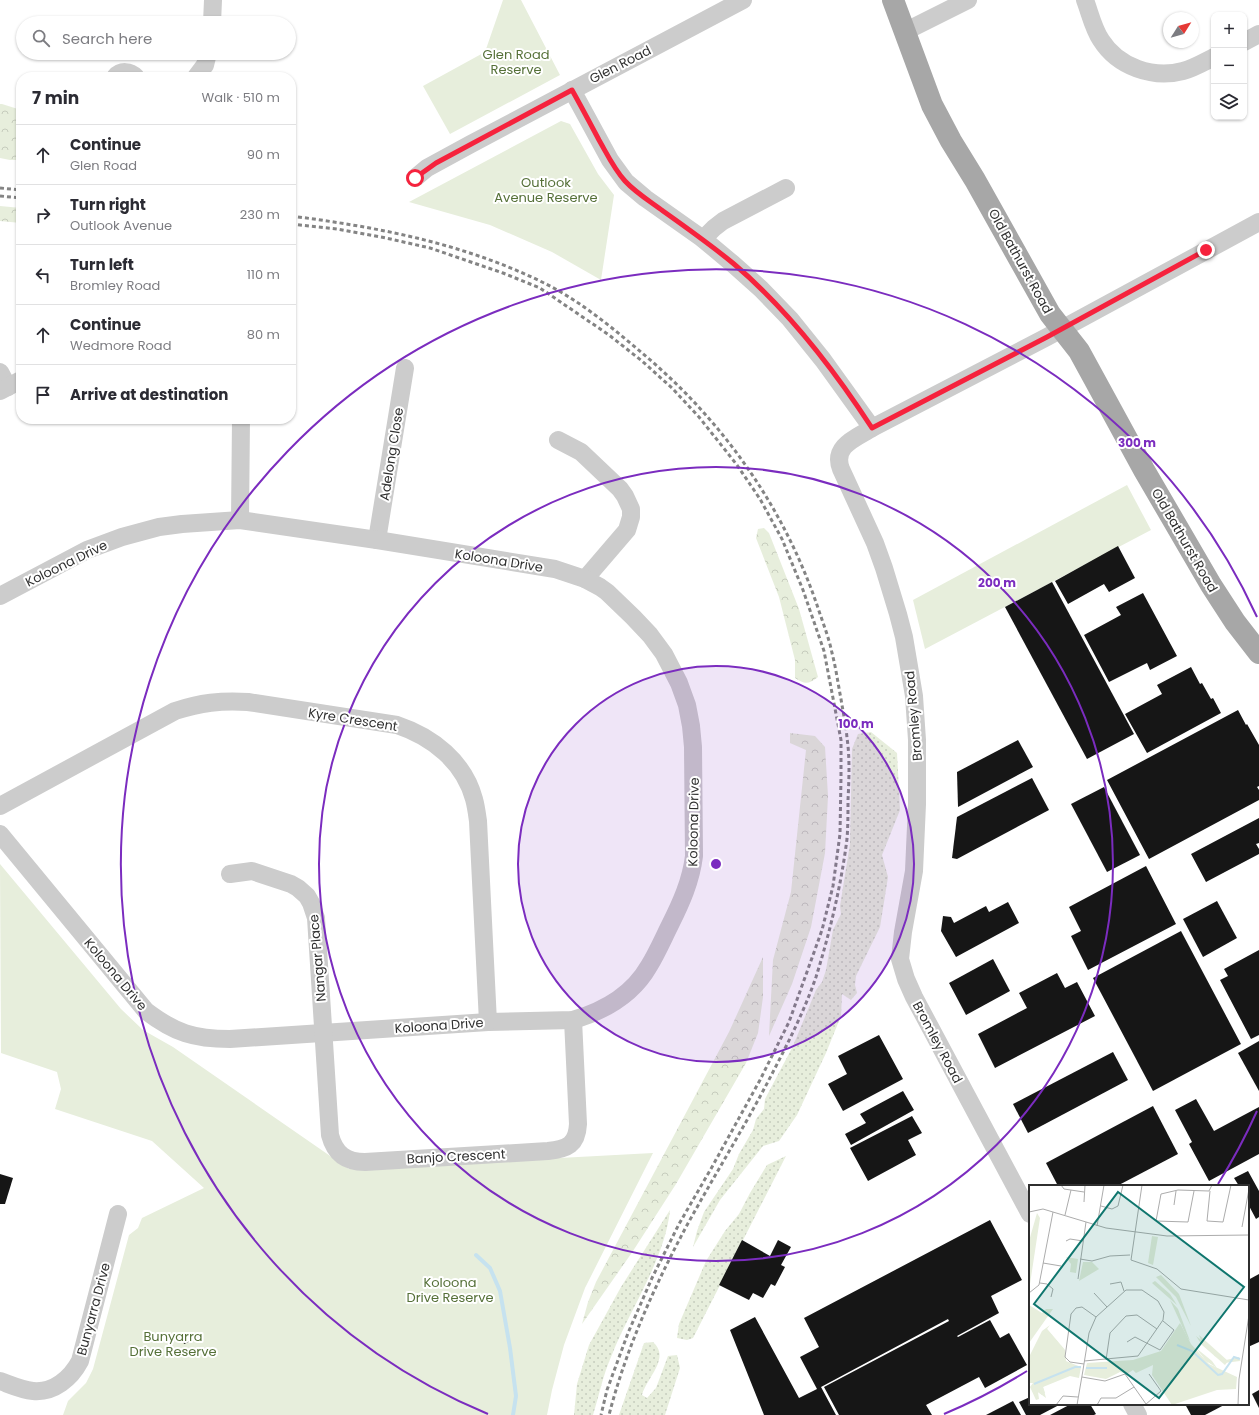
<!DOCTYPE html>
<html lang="en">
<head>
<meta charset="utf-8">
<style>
  :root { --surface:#fff; --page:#f2f2f3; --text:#2b2b33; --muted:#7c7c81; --line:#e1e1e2 }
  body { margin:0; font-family:Poppins,sans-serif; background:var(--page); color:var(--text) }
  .controls { position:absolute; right:12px; top:12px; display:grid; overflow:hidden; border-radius:8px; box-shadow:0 1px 3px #0004 }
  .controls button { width:36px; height:36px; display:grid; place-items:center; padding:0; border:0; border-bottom:1px solid var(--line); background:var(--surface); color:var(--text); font:20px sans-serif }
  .compass { position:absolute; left:1163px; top:12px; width:36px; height:36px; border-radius:50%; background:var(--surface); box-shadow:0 1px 3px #0004; rotate:53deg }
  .stop { position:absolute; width:12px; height:12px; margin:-9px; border:3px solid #f6223d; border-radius:50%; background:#fff }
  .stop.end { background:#f6223d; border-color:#fff; box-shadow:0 1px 4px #0008 }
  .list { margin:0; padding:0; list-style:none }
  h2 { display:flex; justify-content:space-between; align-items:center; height:52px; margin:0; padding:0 16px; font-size:17px }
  h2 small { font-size:13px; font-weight:400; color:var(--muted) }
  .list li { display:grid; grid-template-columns:26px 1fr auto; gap:12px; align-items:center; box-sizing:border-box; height:60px; padding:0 16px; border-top:1px solid var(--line) }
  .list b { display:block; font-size:15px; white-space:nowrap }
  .list p { margin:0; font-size:13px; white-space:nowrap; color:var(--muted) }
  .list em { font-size:13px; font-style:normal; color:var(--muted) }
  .icon { flex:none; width:22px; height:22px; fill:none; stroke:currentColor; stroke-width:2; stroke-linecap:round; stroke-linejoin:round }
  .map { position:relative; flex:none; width:1259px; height:1415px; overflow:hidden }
  .search { position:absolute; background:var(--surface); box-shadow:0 1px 3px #0004; left:16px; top:16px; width:280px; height:44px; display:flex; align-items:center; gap:10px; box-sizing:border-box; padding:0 14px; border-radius:22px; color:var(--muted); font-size:15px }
  .panel { position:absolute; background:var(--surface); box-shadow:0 1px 3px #0004; left:16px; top:72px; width:280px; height:352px; border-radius:16px }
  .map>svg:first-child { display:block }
</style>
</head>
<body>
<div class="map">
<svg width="1259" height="1415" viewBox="0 0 1259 1415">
  <defs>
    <pattern id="grass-dots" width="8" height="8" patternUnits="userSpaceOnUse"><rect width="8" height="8" fill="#e7eedc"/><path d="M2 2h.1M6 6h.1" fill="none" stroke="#c6ccbd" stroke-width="1.8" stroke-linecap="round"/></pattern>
    <pattern id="forest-crowns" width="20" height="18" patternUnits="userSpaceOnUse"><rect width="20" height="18" fill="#e7eedc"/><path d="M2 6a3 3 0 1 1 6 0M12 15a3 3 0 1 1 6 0" fill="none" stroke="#c6ccbd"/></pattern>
  </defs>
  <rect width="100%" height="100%" fill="#fff"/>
  <g fill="url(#grass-dots)">
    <polygon points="871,732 897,753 900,810 882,855 888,877 880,927 856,976 855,985 857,993 851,1000 842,994 841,1016 826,1053 797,1115 779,1141 763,1146 720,1200 693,1247 697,1231 704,1212 733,1169 739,1154 753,1130 756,1119 764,1109 765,1099 793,1046 816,990 822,982 826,970 833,930 841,914 840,906 850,844 852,749 858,734"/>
    <polygon points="786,1156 693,1338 687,1340 677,1338 679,1324 706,1261 725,1231 739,1214 750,1193 767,1165"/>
    <path d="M670,1210C665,1260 629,1310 611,1357C603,1375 599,1396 593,1415H574L577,1384L589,1345L621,1287Z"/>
    <path d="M653,1342C671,1358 647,1377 642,1395L647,1398L656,1388L668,1356L677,1355L680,1368L665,1415H619L644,1343Z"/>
  </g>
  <g fill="url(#forest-crowns)">
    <polygon points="0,104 2,104 21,110 21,160 10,160 0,158"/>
    <polygon points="0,206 21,208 21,223 0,221"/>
    <path d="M764,528L769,533L799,609L818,677C809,684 805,685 795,678V660L779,597L756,538L758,529Z"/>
    <polygon points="790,733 815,736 825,747 828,796 825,853 811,927 792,984 769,1036 773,960 791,892 806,750 790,743"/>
    <polygon points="763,957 763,997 758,1033 746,1063 676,1184 633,1251 582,1324 588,1302 596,1282 729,1032"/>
  </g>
  <g fill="#e7eedc">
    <polygon points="503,0 521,0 560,75 450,134 423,86 485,52"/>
    <polygon points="561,121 570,124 598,174 614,195 601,280 552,252 490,225 409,202"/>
    <polygon points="1127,485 1151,530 925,649 913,600"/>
    <polygon points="0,864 121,1009 143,1030 173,1047 349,1169 653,1153 585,1288 564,1345 552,1390 547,1415 63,1415 68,1401 86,1383 93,1369 129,1235 138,1228 142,1218 204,1188 152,1141 55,1109 61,1089 57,1072 1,1053"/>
  </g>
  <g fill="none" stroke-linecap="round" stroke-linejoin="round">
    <polyline stroke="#c6e2ef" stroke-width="4" points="476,1255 490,1268 500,1291 510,1348 516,1396 513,1415"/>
  </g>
  <g fill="#161616">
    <polygon points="1118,546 1135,578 1109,592 1104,584 1068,604 1055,581"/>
    <polygon points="1052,582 1134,734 1087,759 1005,607"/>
    <polygon points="1143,593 1177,656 1150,670 1147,663 1109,682 1084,635 1121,615 1116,607"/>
    <polygon points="1191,667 1200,684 1202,683 1211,699 1213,698 1221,713 1147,753 1125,714 1162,694 1157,685"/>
    <polygon points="1238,710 1246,725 1247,724 1259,745 1259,786 1257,787 1259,790 1259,800 1149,859 1107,780"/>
    <polygon points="1018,740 1033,767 958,807 957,772"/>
    <polygon points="1032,778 1049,810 957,859 952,858 957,817"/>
    <polygon points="1104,787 1140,855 1107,872 1071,804"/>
    <polygon points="1259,818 1259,843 1256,844 1259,849 1259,854 1206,882 1191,854"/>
    <polygon points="1146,866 1176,924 1088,970 1071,936 1081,931 1069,907"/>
    <polygon points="1217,901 1237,938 1203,957 1183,919"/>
    <polygon points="1008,902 1019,923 956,957 941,931 943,916 951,917 954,923 986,906 989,912"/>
    <polygon points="1181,931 1241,1044 1153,1091 1093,978"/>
    <polygon points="1259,950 1259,1035 1251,1039 1220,980 1228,976 1224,969"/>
    <polygon points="993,959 1010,991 966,1015 949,983"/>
    <polygon points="1057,973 1065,988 1077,982 1095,1016 995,1068 978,1034 1027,1008 1019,993"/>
    <polygon points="879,1035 903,1079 843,1111 828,1084 847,1074 838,1056"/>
    <polygon points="1259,1041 1259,1091 1238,1053"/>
    <polygon points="1113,1052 1128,1080 1028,1133 1013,1104"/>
    <polygon points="903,1091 914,1110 851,1145 845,1134 866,1123 860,1114"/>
    <polygon points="1196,1099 1214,1131 1259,1107 1259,1154 1209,1181 1189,1144 1192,1142 1175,1110"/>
    <polygon points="1153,1106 1178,1154 1117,1186 1058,1186 1046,1163"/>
    <polygon points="912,1116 922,1133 908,1140 916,1155 868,1181 850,1148"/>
    <polygon points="1248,1171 1259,1191 1259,1217 1256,1219 1248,1204 1248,1186 1239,1186 1234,1178"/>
    <polygon points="0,1174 13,1178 5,1204 0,1204"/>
    <polygon points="990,1220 1022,1280 991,1296 999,1313 957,1336 958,1337 990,1320 1000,1338 1009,1333 1027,1365 985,1388 979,1377 926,1405 932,1415 839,1415 824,1387 949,1321 948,1319 821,1387 836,1415 764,1415 730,1330 755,1317 799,1398 817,1389 800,1357 819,1347 804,1318"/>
    <polygon points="742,1240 770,1256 778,1240 791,1247 781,1265 785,1267 775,1286 771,1284 763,1298 753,1293 749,1300 719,1285"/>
    <polygon points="1259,1274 1259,1342 1248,1347 1248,1280"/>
    <polygon points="189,1336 191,1341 184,1344 182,1338"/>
    <polygon points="1259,1390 1259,1408 1252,1394"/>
    <polygon points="1030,1397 1030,1404 1061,1404 1040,1415 1026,1415 1019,1402"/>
    <polygon points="1013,1401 1021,1415 986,1415"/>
    <polygon points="1071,1404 1090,1404 1096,1414 1094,1415 1050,1415"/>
    <polygon points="1185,1404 1226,1404 1205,1415 1191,1415"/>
  </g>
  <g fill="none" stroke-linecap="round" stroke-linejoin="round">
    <g stroke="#ccc" stroke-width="18">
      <path d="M1085,0C1090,13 1093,28 1101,40C1118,67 1153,79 1183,71C1194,68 1204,62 1214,57"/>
      <polyline points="212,23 213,0"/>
      <polyline points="904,32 968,0"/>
      <polyline points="1244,42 1259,34"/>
      <path d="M115,77C121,70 130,71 136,77"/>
      <polyline points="196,77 205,65 208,53"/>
      <polyline points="572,90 610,160 626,182 645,198 703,239 733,264 761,289 790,319 823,360 872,428"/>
      <polyline points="415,178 427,168 471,144 743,0"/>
      <polyline points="703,239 714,228 723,221 786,188"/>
      <polyline points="0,372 8,387"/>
      <polyline points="0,391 21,380"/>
      <polyline points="558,440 581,452 620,489 625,496 631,509 631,517 627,530 585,579"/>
      <polyline points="240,520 241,419"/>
      <polyline points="377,540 405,368"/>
      <path d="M0,596L87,550L122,537L159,527L182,524L240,520L377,540L555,569L585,579L600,587L607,592L633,617L650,635L664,654L679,683L687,705L691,726L693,747L694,856C691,881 681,903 670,925C663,939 657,953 649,966C633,994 604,1011 573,1020L488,1022L230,1039C194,1039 175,1033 146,1011L0,834"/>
      <path d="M0,806L175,711C200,703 221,700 248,702L397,725C433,737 464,762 474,799C476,806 477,814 478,821L488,1022"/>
      <path d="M230,874L252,871L291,884L298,888L307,896L311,903L316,918L330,1135C335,1154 346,1162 365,1162L548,1151C567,1149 577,1145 578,1124L573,1020"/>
      <path d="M1030,1214L914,997L906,979L900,959L903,932L914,871L917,804V740L914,696L904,637L898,614L884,568L875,543L841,469C832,446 856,438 872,428L1047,337L1259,222"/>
      <path d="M0,1381C11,1385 22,1390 33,1391C54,1393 71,1378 80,1361L118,1214"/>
      <polyline points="1132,1404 1138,1415"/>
    </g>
    <polyline stroke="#a7a7a7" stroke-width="22" points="893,0 932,105 951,141 975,180 1050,314 1079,351 1144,470 1211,585 1235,622 1259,653"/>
    <g stroke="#848484" stroke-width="3" stroke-dasharray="4 3" stroke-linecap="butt">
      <polyline points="0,188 21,190"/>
      <polyline points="0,196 21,198"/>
      <path d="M291,216C377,227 461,243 540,281C580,300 615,330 648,358C726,425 785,510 818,608C823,623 829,638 832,653C836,668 838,684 841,699C843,712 846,725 847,738C850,758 849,780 848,800C848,813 848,826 847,839C841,886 830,932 816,977C805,1009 790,1039 774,1070C747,1123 715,1174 686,1227C654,1287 626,1349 609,1415"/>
      <polyline points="291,224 337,229 386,238 430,248 503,273 540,288 609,335 642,361 672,388 699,417 737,465 760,499 782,539 803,590 824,651 841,740 841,777 840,834 833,886 822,930 789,1022 760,1080 712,1167 679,1224 652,1278 628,1333 607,1390 601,1415"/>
    </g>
  </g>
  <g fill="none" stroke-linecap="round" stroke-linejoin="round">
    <path stroke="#f6223d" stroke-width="5" d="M415,178L436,163L572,90C581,106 590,123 599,140C607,154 614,169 625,181C636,193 651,202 663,211C687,228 711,245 734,264C788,310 833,368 872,428L1047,337L1206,250"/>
  </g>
  <circle cx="716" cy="864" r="198" fill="#7b2cbf" fill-opacity=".12"/>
  <g fill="none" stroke="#7b2cbf" stroke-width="2">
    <circle cx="716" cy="864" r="198"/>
    <circle cx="716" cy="864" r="397"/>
    <path d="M1257 1111A595 595 0 0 1 1218 1184M1027 1371A595 595 0 0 1 944 1414M488 1414A595 595 0 1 1 1257 617"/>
  </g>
  <g text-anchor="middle" stroke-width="4" stroke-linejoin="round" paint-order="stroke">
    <g font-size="13" fill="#557038" stroke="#fff">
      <text x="516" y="59">Glen Road<tspan x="516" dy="15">Reserve</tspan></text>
      <text x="546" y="187">Outlook<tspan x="546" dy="15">Avenue Reserve</tspan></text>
      <text x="450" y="1287">Koloona<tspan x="450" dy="15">Drive Reserve</tspan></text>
      <text x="173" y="1341">Bunyarra<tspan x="173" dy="15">Drive Reserve</tspan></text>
    </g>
    <g font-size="13" fill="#2f2f2f" stroke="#fff">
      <text transform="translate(620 64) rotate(-27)" y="5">Glen Road</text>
      <text transform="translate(1021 261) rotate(61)" y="5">Old Bathurst Road</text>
      <text transform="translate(391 454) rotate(-81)" y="5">Adelong Close</text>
      <text transform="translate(1185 540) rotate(60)" y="5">Old Bathurst Road</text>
      <text transform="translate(499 560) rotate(9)" y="5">Koloona Drive</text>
      <text transform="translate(66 563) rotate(-26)" y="5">Koloona Drive</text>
      <text transform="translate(913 716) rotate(-95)" y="5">Bromley Road</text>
      <text transform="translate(353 719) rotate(9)" y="5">Kyre Crescent</text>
      <text transform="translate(693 822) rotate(-89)" y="5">Koloona Drive</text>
      <text transform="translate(317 958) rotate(-95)" y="5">Nangar Place</text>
      <text transform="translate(116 974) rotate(50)" y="5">Koloona Drive</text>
      <text transform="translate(439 1025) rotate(-4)" y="5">Koloona Drive</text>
      <text transform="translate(938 1042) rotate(62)" y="5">Bromley Road</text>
      <text transform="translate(456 1156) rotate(-3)" y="5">Banjo Crescent</text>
      <text transform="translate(93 1309) rotate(-75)" y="5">Bunyarra Drive</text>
    </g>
  </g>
  <g transform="translate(1029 1185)">
    <rect width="220" height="220" fill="#fff"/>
    <path d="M132,90L150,109L162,141L147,112L127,92ZM170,150L199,176L196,180L173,160L167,151L172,155ZM167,163L183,176L188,183L177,176Z" fill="#e7eedc"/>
    <path d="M8,28L11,33L1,99L0,56ZM126,96L141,109L148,120L123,98ZM141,115L149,124L161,156L158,152ZM0,120L13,128L17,124H24L0,158ZM21,140L18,144L36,165L37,179L14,202L16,208L13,210L9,207L10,214L7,215L1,202L4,198H0L1,170L13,146ZM186,167L197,175L210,172L211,176L195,178L190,172L185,171Z" fill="#e7eedc"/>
    <path d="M123,51L129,52L124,80L119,78ZM37,72L49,74L47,88L41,87L42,79ZM54,77H63L70,84L50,96ZM151,138L162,159L180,179L208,192L207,204L188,205L143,220L123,190L124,180L107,188L104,185L98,189L91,187L77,194L55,190L58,178L104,175L132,166ZM18,144L35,164L37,176L52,182L50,193L41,191L14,202L17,213L9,207L8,197L21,193V190L7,194L1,177L7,159Z" fill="#e7eedc"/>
    <path fill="none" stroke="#c6e2ef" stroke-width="2" d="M148,160L163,166L189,190L193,189L205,172L211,174M57,183H78M5,199L46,182H52"/>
    <path fill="none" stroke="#acacac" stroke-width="1" d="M32,0L35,4L55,7M113,0L102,75L128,84L152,104L220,115M165,6L159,37L127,36L132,9L149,5L180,6L183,0M181,6L178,36L194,37L202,0M55,17L56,0M145,20L147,6M72,21L83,24L89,21L94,0M0,27L14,24L77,43L138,51L220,50M36,30L42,5M68,41L75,0M213,42L220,4M37,56L41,54L54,56M51,74L63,76L81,71L101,70M14,78L32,81M49,94L57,37M11,98L18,99L24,104L22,112M81,99L92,97L95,106M0,108L10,100L24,27M65,108L78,122M98,157L106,152L131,165L145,145L134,136M77,175L81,148L97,131L108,130L128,144M55,179L41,177L36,172L42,129L47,123L53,122L67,132M53,192L76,196L96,189L117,219M27,220L34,211L49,212M48,220L54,185L60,148L67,132L97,105H113L129,116L135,127L134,135L109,171L55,176M68,220L72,213H87L105,202M116,220L132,206L120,189M209,220L210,194L220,130"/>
    <path fill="#0f766e" fill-opacity="0.15" stroke="#0f766e" stroke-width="2" d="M89,7L215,102L130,213L5,119Z"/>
    <rect width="220" height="220" fill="none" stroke="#2f2f2f" stroke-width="2"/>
  </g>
  <circle cx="716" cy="864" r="6" fill="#7b2cbf" stroke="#fff" stroke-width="2"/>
  <g font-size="12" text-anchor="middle" font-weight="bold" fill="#7b2cbf" stroke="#fff" stroke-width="4" stroke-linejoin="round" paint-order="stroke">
    <text x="1137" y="447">300 m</text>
    <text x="997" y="587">200 m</text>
    <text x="856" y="728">100 m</text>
  </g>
</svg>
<div class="controls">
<button>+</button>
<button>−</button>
<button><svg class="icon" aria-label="layers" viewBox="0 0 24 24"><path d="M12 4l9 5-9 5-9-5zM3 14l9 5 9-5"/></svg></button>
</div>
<svg class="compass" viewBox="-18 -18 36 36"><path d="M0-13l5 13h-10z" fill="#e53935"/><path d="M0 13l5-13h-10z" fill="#7c7c81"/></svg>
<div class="stop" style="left:415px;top:178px"></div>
<div class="stop end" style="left:1206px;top:250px"></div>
<div class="search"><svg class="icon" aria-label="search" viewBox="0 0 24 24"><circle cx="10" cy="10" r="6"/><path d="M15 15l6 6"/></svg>Search here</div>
<section class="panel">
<h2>7 min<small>Walk · 510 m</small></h2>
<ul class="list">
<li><svg class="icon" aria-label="ahead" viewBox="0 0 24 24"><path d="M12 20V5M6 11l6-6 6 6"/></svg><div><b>Continue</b><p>Glen Road</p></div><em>90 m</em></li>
<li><svg class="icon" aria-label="right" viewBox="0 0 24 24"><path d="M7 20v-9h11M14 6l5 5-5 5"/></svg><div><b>Turn right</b><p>Outlook Avenue</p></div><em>230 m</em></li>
<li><svg class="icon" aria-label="left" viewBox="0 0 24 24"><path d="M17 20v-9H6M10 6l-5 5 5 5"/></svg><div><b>Turn left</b><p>Bromley Road</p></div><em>110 m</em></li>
<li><svg class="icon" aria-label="ahead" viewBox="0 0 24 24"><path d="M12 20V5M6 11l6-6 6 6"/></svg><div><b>Continue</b><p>Wedmore Road</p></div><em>80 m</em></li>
<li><svg class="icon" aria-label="arrive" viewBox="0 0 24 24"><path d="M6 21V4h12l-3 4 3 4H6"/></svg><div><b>Arrive at destination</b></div></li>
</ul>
</section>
</div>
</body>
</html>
